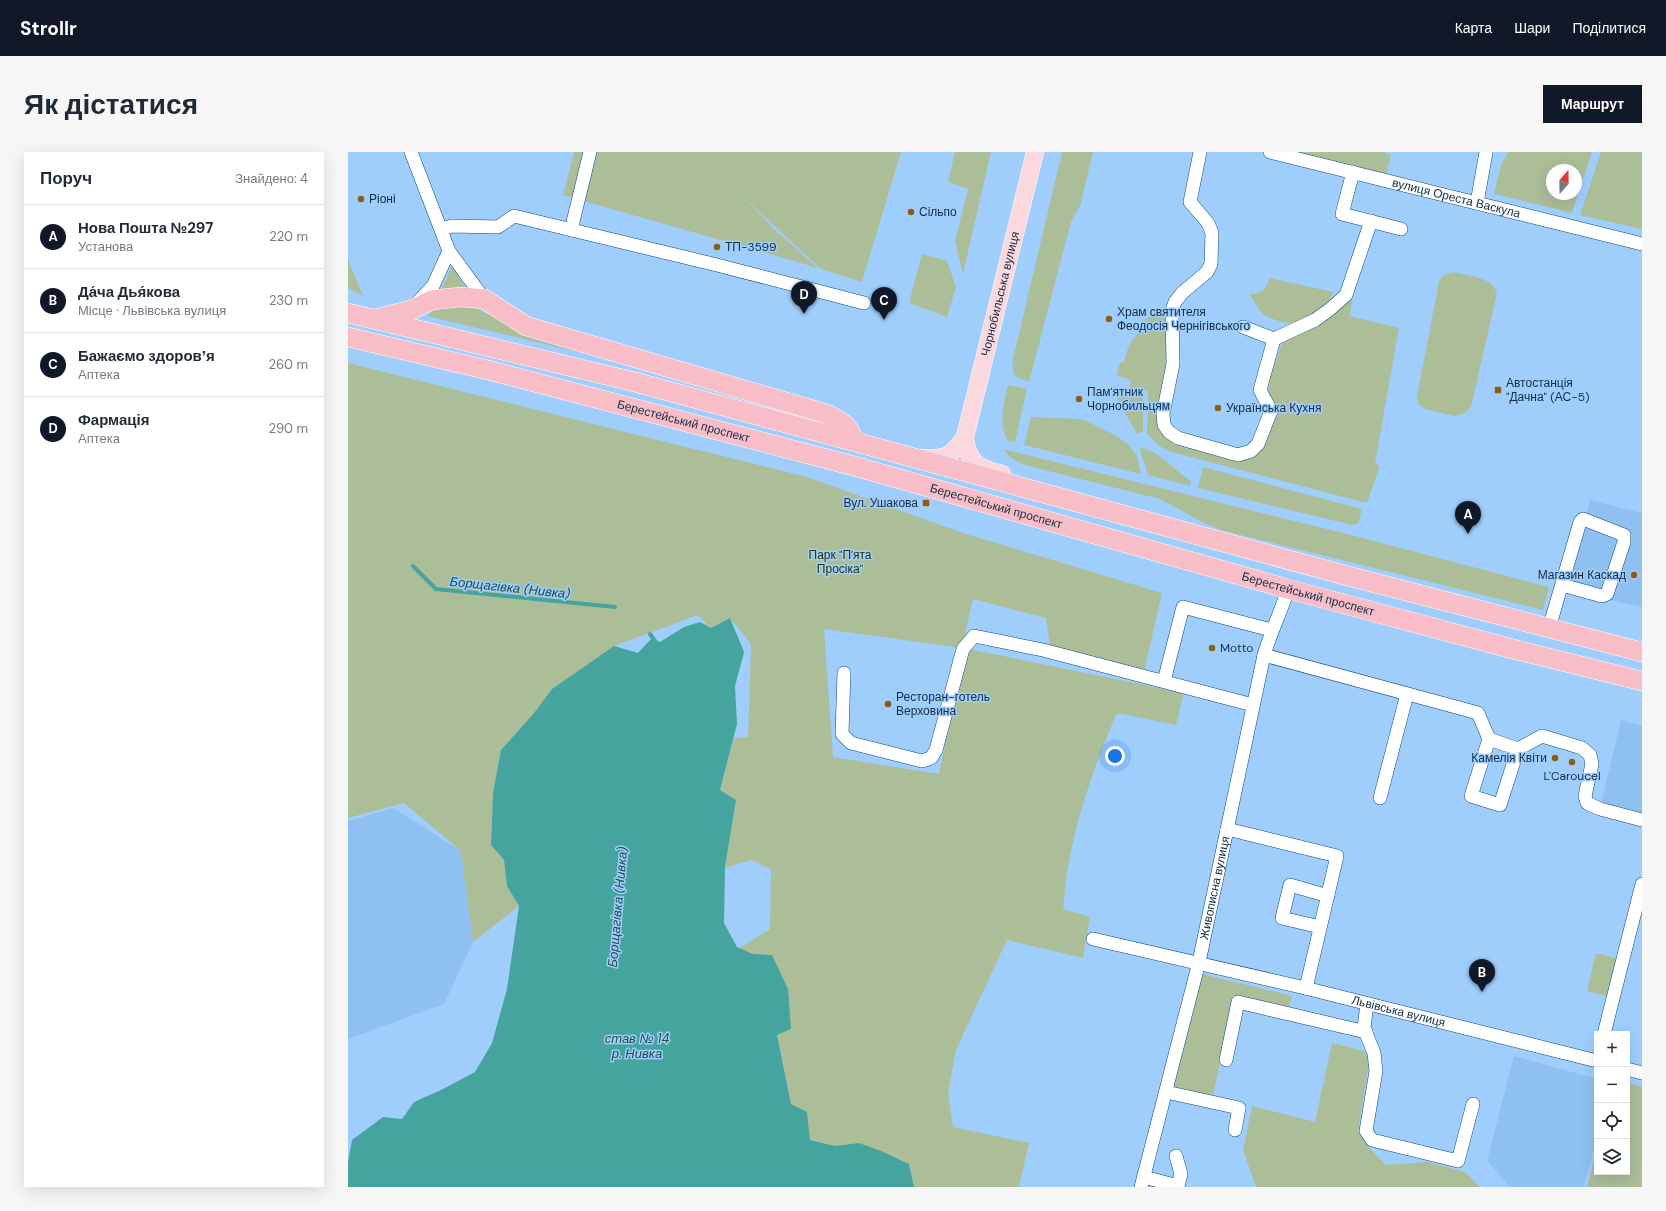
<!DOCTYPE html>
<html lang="uk">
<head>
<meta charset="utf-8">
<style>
  :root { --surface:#fff; --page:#f6f6f7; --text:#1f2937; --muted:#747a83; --line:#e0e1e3; --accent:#111827 }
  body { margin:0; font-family:"DM Sans",sans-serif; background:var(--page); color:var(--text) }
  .controls { position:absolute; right:12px; bottom:12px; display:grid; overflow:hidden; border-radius:0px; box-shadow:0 4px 16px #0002 }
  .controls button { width:36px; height:36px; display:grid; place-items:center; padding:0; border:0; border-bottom:1px solid var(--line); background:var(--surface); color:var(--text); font:20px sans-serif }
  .compass { position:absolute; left:1198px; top:12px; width:36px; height:36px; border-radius:50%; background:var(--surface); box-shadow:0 4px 16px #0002; rotate:20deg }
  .you { position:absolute; left:767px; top:604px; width:14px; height:14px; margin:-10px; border:3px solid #fff; border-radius:50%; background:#1a73e8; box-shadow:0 0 0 6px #1a73e833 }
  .badge { display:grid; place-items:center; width:26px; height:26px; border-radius:50%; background:var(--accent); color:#fff; font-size:13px; font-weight:700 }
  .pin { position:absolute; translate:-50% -33px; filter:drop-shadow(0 1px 2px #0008) }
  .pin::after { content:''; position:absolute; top:21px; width:14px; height:12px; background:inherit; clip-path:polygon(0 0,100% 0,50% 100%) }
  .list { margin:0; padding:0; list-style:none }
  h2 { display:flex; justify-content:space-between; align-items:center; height:52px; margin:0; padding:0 16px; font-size:17px }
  h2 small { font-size:13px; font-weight:400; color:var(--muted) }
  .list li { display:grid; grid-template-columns:26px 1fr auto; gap:12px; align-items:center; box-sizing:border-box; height:64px; padding:0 16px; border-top:1px solid var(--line) }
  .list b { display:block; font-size:15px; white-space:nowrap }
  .list p { margin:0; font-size:13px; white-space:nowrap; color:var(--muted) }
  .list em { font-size:13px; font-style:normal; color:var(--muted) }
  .icon { flex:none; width:22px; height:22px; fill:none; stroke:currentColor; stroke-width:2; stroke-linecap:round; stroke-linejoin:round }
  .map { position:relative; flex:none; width:1294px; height:1035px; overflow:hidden; border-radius:0px }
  header { display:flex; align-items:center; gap:24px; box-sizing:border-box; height:56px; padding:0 20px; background:var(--accent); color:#fff }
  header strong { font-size:19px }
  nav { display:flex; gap:22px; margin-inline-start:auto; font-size:14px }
  .intro { display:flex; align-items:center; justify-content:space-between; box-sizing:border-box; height:96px; padding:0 24px }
  h1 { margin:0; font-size:28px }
  .button { padding:10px 18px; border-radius:0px; background:var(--accent); color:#fff; font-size:14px; font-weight:700 }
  main { display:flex; gap:24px; padding:0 24px }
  aside { flex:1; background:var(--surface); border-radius:0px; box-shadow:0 4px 16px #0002 }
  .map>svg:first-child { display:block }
</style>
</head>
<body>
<header>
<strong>Strollr</strong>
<nav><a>Карта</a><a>Шари</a><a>Поділитися</a></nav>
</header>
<div class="intro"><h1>Як дістатися</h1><a class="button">Маршрут</a></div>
<main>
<aside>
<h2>Поруч<small>Знайдено: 4</small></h2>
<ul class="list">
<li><span class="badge">A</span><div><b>Нова Пошта №297</b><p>Установа</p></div><em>220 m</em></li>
<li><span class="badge">B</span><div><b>Да́ча Дья́кова</b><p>Місце · Львівська вулиця</p></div><em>230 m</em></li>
<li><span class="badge">C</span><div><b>Бажаємо здоровʼя</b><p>Аптека</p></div><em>260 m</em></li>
<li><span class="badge">D</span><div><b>Фармація</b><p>Аптека</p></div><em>290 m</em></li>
</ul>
</aside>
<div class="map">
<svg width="1294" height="1035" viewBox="0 0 1294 1035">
  <rect width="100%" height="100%" fill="#9fcefd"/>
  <g fill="#8ec0f2">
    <polygon points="1242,348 1294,361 1294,455 1218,438"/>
    <polygon points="1273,568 1294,574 1294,673 1251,661"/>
    <polygon points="45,656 113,699 125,790 96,852 0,887 0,669"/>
    <polygon points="1166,904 1249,927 1249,984 1236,1035 1162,1035 1139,1009"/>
  </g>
  <g fill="#acbe98" fill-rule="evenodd">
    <polygon points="226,0 553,0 514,130 473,117 412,61 382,31 426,77 470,116 215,43"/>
    <polygon points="607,0 643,0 615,122 607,89 620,37 600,30"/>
    <path d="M714,0H745L732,54L723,70L681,230C665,224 664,224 665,207Z"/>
    <polygon points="941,0 1033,0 1043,3 1038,24"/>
    <path d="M1160,0H1244L1224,61L1146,42L1153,13ZM1204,18H1228V42H1204Z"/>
    <polygon points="1253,0 1294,0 1294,77 1232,63"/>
    <polygon points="574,102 599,109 608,135 599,165 561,151"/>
    <polygon points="0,107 15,144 0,136"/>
    <polygon points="104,114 117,135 93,138"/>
    <path d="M1105,120C1121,124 1143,124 1149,141L1123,255L1117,261L1106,264L1077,257L1071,253L1069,245L1091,129L1096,123Z"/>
    <path d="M922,126L985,140C980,155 956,173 939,171C933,170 923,167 918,164C911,160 906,148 901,142C913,143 918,137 922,126Z"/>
    <path d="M996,147L1005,149L1001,164L1051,176L1027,311L1032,314L1019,351L823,300L813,295L799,282L800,239L795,238V279L789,282L761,233L780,240L783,228L768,223L772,211L776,209L781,193L791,179L795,169L803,164L812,163L817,167C818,181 820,196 818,210C816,231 806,254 811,274L905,303L921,241V229L934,191Z"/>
    <polygon points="104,152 122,153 180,182 240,199 239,202 79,164 86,158"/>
    <path d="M0,211L459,325L615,381L814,441L796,520L702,494L698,466L625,447L614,496L476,477L485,605L591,622L616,496L836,541L828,573L769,561C748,610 729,662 720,715C717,729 717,743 715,757L742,765L735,806L659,788L608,898L600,941L605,975L681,991L671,1035H566L561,1012L511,991L487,994L462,988L459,960L443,952L429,883L424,803L405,802L391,796L422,777L423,717L403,708L377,716L388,648L372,638L386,586L400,585L403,492L382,466L363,476L350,463L266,494L204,537L186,561L153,598L145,641L143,693L156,708L159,734L171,754L125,790L113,699L56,651L0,666Z"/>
    <path d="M660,233L679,237L667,290L659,288C650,270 656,251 660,233Z"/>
    <polygon points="683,265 734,267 767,283 781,293 789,304 793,322 676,293"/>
    <polygon points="794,295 809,302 843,330 842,334 800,323 792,298"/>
    <polygon points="655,297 1011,385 1201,435 1195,458 873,378 856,371 812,347 673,312 661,304"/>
    <polygon points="855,315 1014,357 1010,372 1004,373 850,336"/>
    <polygon points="1248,801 1271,807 1262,845 1239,839"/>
    <polygon points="854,822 944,844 941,855 885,844 865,944 825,934"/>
    <polygon points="984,891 1016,899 1021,909 1010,980 1022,997 1038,1013 1080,1010 1117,1020 1132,1035 908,1035 895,998 904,954 967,970"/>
    <polygon points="1279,931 1294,935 1294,1035 1239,1035 1249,995 1249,1020 1279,1020"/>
  </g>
  <polygon fill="#45a49d" points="382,466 396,500 387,534 389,572 372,638 388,648 377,715 376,771 389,795 405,802 424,803 440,837 443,877 429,883 443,952 459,960 462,988 487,994 511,991 533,999 561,1012 566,1035 0,1035 0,1010 4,988 35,965 54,967 66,950 93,938 127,920 144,891 159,837 171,754 159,734 156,708 143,693 145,641 153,598 186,561 204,537 266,494 290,501 303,487 312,490 336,475 352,470 363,476"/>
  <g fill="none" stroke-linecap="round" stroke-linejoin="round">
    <g stroke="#45a49d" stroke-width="4">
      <polyline points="65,414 88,437 267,455"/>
      <polyline points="302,482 310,493"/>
    </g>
    <defs>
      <g id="minor">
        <polyline points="63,0 101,99 136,147"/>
        <polyline points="852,0 842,50 860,71 864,81 863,112 859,120 834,141 827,150 824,158 825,212 815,262 816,273 821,280 830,286 890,303 903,299 910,292 923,259 912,238 926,187 895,175"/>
        <path id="s1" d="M922,0L1294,92"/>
        <polyline points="1005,20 994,62 1053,77"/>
        <polyline points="1129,51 1138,0"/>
        <polyline points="93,77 104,74 150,75 166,64 369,113 516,151"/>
        <polyline points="223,78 242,0"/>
        <polyline points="69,151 85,134 101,99"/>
        <polyline points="926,187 967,168 981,158 998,143 1023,69"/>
        <polyline points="1201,476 1232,370 1235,367 1276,383 1276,390 1259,442 1254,444 1214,433"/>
        <polyline points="916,503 1130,561 1141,587 1123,644 1152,653 1170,597"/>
        <polyline points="496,521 494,582 503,591 574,609 583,606 588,598 615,497 626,484 695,498 905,553"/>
        <polyline points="816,529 835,455 923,478"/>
        <polyline points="1141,587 1170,597 1194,584 1234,596 1242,603 1244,612 1237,644 1239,651 1252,657 1294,668"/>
        <polyline points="1032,646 1059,542"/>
        <polyline points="879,677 989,704 958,836"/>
        <polyline points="972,775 934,766 942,733 980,744"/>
        <path id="s2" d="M745,787L953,835L1249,909"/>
        <polyline points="1019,852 1016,876 1026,901 1028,919 1018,979 1024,988 1110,1009 1125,952"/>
        <polyline points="1256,882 1294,732"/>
        <polyline points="878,908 890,850 1018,880"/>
        <polyline points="1279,917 1294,921"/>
        <polyline points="818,940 891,956 887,978"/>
        <polyline points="796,1025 830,1034 833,1022 828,1004"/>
        <path id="s3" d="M793,1035L851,810L916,503C923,479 933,460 940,437"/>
      </g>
      <g id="major">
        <path d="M575,306C598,308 604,303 617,285"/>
        <path id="s4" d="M654,322C631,316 619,311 617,285L687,0"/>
      </g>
      <g id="highway">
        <polyline points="0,161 287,230 1000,424 1294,500"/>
        <path d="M27,167L63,158L84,148L113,145L136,147L178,174L479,262C492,269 503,273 505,289"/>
        <path id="s5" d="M0,185L140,218L506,314L940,437L1161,496L1294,529"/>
      </g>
    </defs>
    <use href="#minor" stroke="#0a4a7c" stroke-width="14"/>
    <use href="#major" stroke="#fff" stroke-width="18"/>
    <use href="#highway" stroke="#fff" stroke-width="20"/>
    <use href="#minor" stroke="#fff" stroke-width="13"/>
    <use href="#major" stroke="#fbd8dd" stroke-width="17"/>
    <use href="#highway" stroke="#f8bec7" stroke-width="19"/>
  </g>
  <g fill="#915c10" stroke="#9fcefd" stroke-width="1.5">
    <circle cx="13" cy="47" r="4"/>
    <circle cx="563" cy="60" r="4"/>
    <circle cx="369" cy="95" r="4"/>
    <circle cx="761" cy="167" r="4"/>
    <rect x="1146" y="234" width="8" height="8" rx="2"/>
    <circle cx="731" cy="247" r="4"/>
    <circle cx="870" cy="256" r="4"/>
    <rect x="574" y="347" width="8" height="8" rx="2"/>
    <circle cx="1286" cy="423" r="4"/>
    <circle cx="864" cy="496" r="4"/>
    <circle cx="540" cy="552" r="4"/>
    <circle cx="1207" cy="606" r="4"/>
    <circle cx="1224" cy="610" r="4"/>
  </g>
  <g text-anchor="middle" stroke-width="3" stroke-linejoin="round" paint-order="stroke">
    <g font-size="12" fill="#142c43" stroke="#9fcefd">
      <text dy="4" stroke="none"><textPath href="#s1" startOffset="192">вулиця Ореста Васкула</textPath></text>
      <text dy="4" stroke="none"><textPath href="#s4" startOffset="205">Чорнобильська вулиця</textPath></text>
      <text dy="4" stroke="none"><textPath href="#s5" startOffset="346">Берестейський проспект</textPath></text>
      <text dy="4" stroke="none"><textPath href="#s5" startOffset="670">Берестейський проспект</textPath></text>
      <text dy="4" stroke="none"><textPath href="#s5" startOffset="994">Берестейський проспект</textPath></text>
      <text dy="4" stroke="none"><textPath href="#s3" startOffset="308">Живописна вулиця</textPath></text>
      <text dy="4" stroke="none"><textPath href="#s2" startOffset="314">Львівська вулиця</textPath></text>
    </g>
    <g font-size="12" fill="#142c43" stroke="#9fcefd" text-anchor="start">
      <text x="21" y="51">Ріоні</text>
      <text x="571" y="64">Сільпо</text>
      <text x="377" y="99">ТП-3599</text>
      <text x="769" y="164">Храм святителя<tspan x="769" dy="14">Феодосія Чернігівського</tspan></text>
      <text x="1158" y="235">Автостанція<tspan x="1158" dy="14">"Дачна" (АС-5)</tspan></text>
      <text x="739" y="244">Пам'ятник<tspan x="739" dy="14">Чорнобильцям</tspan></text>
      <text x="878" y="260">Українська Кухня</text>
      <text x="570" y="355" text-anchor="end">Вул. Ушакова</text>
      <text x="1278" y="427" text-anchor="end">Магазин Каскад</text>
      <text x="872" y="500">Motto</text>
      <text x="548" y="549">Ресторан-готель<tspan x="548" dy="14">Верховина</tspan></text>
      <text x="1199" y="610" text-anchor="end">Камелія Квіти</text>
      <text x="1224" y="628" text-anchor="middle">L'Caroucel</text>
    </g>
    <g font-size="12" fill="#243608" stroke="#9fcefd">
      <text x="492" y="407">Парк "П'ята<tspan x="492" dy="14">Просіка"</tspan></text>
    </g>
    <g font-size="13" font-style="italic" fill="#204b48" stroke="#9fcefd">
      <text transform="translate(162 435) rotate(6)" y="5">Борщагівка (Нивка)</text>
      <text transform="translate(269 755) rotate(-85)" y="5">Борщагівка (Нивка)</text>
      <text x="289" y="891">став № 14<tspan x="289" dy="15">р. Нивка</tspan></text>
    </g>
  </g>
</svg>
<div class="controls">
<button>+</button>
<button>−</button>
<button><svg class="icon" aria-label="locate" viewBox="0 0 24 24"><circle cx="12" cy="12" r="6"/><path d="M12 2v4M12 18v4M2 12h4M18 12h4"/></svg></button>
<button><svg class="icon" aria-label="layers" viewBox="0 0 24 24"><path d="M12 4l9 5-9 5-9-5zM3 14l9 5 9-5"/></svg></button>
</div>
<svg class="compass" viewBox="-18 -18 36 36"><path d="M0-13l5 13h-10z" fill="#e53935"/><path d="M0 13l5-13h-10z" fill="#747a83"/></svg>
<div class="you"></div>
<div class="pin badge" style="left:1120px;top:382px">A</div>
<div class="pin badge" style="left:1134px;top:840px">B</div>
<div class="pin badge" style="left:536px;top:168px">C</div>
<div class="pin badge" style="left:456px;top:162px">D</div>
</div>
</main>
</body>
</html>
